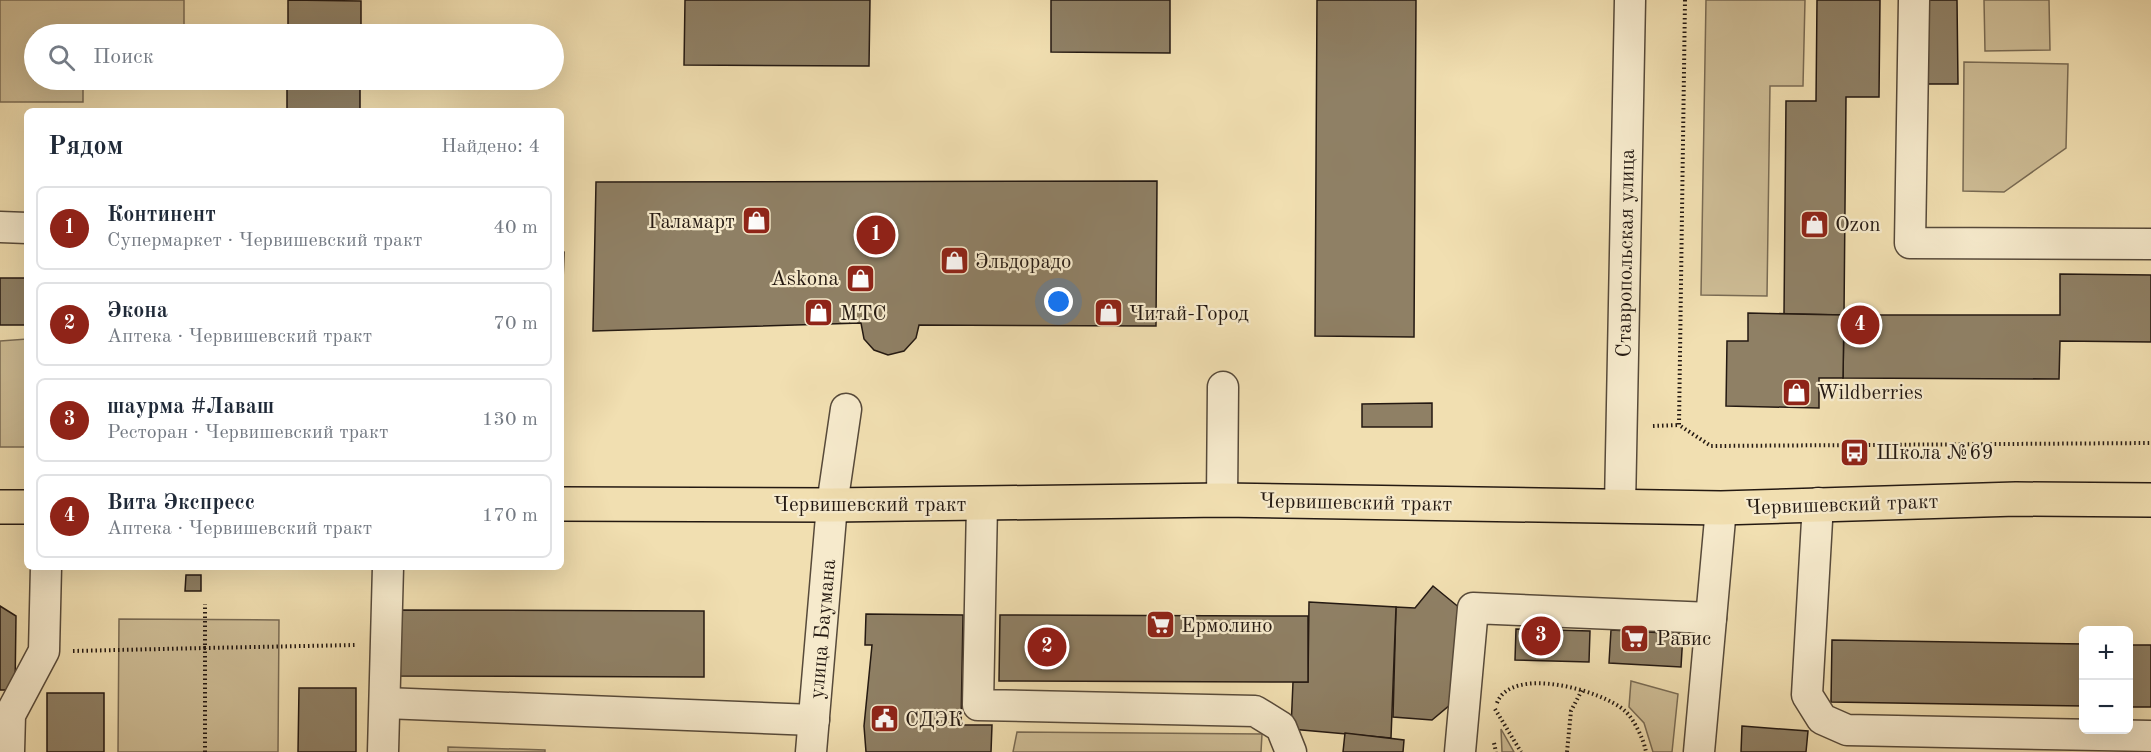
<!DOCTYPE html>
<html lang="ru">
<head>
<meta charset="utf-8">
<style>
  :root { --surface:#fff; --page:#f2f2f3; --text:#1f2937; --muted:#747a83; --line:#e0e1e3; --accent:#8f2418 }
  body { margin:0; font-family:"Old Standard TT",serif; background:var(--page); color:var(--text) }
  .controls { position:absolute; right:18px; bottom:18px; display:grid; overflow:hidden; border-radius:9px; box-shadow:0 6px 24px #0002 }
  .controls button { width:54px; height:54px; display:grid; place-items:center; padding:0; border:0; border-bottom:2px solid var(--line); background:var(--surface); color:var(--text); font:30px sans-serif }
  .you { position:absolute; left:1059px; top:302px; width:21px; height:21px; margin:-15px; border:4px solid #fff; border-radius:50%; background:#1a73e8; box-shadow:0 0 0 9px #1a73e833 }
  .badge { display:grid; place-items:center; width:39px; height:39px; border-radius:50%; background:var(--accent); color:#fff; font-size:20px; font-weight:700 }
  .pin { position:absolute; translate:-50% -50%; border:3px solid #fff; box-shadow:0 2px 6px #0006 }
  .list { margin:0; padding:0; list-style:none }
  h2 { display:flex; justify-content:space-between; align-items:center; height:78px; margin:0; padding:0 24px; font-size:26px }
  h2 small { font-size:20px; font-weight:400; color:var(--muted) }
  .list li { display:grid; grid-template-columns:39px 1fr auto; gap:18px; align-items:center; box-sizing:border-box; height:84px; margin:0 12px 12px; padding:0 12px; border:2px solid var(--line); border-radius:9px }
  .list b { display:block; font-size:22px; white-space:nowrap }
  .list p { margin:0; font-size:20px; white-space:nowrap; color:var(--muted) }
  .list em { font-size:20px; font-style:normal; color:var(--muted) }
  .icon { flex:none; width:33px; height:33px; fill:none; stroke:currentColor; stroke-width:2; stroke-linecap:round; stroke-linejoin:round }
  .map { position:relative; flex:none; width:2151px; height:752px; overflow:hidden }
  .search { position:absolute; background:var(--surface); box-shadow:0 6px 24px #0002; left:24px; top:24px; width:540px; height:66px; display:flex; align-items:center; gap:15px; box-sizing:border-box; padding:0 21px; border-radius:33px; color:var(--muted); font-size:22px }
  .panel { position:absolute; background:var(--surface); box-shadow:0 6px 24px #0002; left:24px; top:108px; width:540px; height:462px; border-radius:9px }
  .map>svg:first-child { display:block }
</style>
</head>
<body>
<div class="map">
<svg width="2151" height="752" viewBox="0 0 2151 752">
  <rect width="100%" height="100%" fill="#f1dfb1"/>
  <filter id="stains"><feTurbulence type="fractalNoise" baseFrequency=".00333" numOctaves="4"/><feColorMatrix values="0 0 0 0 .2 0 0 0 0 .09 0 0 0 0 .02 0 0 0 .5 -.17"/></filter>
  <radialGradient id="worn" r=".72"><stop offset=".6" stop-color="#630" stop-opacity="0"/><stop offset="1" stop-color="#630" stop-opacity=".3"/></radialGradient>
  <g fill="#cebd96" stroke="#796b54" stroke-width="1.5">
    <polygon points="0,0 184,0 184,34 34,34 34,80 83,80 83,102 0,102"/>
    <polygon points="1706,0 1805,0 1803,86 1770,86 1767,296 1701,295"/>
    <polygon points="1984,0 2049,0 2050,50 1985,51"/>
    <polygon points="1964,62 2068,64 2066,148 2004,192 1963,191"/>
    <polygon points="27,339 27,447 0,447 0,341"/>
    <polygon points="119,619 279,620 278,752 118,752"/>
    <polygon points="1631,681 1678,694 1672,752 1653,752 1644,723 1629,707"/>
    <polygon points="1501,729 1514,752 1502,752"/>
    <polygon points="1017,732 1262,734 1261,752 1013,752"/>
    <polygon points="448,747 545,750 545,752 448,752"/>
  </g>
  <g fill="#8f8065" stroke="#241912" stroke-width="1.5">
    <polygon points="288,0 361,1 361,34 288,34"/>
    <polygon points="685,0 870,0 869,66 684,65"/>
    <polygon points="1051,0 1170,0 1170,53 1051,52"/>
    <polygon points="1317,0 1416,0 1414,337 1315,336"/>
    <polygon points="1817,0 1880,0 1879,97 1846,97 1844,315 1784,314 1786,101 1816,101"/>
    <polygon points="1926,0 1957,0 1958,84 1926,84"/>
    <rect x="287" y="80" width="73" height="31"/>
    <polygon points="1157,181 1156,326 919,325 916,338 904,351 888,355 874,350 864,339 861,323 593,331 596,182"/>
    <polygon points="561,251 564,252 563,283 561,283"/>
    <polygon points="2060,274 2151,275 2151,342 2060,341 2059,379 1843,378 1844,315 2060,315"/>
    <rect x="0" y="278" width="27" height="47"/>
    <polygon points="1748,313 1844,315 1843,378 1819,378 1819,408 1726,406 1727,341 1748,341"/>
    <polygon points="1432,403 1432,427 1362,427 1362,404"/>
    <polygon points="186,575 201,575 201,591 185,591"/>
    <polygon points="1433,586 1461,609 1451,704 1432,720 1393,717 1396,607 1415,608"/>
    <polygon points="1309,602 1396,607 1391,738 1291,729 1293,682 1308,682"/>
    <polygon points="0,606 16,616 15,690 0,690"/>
    <polygon points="396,610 704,611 704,677 396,676"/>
    <polygon points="866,614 963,615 961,725 992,725 991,752 866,752 864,726 872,645 865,645"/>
    <polygon points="1000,615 1308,616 1308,682 999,681"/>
    <polygon points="1516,629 1590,631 1589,662 1515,660"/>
    <polygon points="1611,630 1683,634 1681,667 1609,663"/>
    <polygon points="1832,640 2084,644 2084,706 1831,702"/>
    <rect x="2128" y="645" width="23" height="62"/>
    <polygon points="299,688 356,688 356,752 298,752"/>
    <rect x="47" y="693" width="57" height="59"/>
    <polygon points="1742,726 1808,731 1806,752 1741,752"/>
    <polygon points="1345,733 1404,740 1403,752 1343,752"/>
  </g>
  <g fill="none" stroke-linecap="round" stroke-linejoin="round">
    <defs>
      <g id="minor">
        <polyline points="1914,0 1910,243 2151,244"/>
        <polyline points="0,227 27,228"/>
        <polyline points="1222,500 1223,387"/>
        <polyline points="1818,503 1807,695 1822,719 1847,730 2151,736"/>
        <polyline points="982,504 978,705 1255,711 1281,727 1291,752"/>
        <polyline points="1620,506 1630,0"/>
        <polyline points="385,703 814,720"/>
        <polyline points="9,752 10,715 44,651 46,567"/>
        <polyline points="383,752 388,567"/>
        <polyline points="811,752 832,505 846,409"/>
        <polyline points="1460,752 1473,608 1711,618"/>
        <polyline points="1699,752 1721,508"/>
      </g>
      <g id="major">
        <polyline points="561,504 832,505 1222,500 1721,508 2016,499 2151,500"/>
        <polyline points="0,507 27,507"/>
      </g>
    </defs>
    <use href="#minor" stroke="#574a3a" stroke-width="33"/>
    <use href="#major" stroke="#241912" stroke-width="36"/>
    <g stroke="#241912" stroke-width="4" stroke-dasharray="1.5 3" stroke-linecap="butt">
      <polyline points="1685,0 1679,425 1711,446 2151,443"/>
      <polyline points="1653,426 1679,425"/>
      <polyline points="73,651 205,648 205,604"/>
      <path d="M1497,703C1511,665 1602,690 1625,711C1634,719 1644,740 1646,752"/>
      <polyline points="1495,709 1521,752"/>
      <polyline points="1494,743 1496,752"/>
      <polyline points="205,752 205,648 355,645"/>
      <polyline points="1567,752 1571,711 1583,688"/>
    </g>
    <use href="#minor" stroke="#f6eacc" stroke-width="30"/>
    <use href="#major" stroke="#f1dfb1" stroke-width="33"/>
  </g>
  <defs>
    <symbol id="shop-square" viewBox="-11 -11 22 22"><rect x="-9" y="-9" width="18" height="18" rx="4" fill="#8f2418" stroke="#f6eacc"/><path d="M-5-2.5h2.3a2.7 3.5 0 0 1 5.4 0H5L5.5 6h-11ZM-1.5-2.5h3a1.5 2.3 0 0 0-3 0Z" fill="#fff"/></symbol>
    <symbol id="bus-square" viewBox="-11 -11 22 22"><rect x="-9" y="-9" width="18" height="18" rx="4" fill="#8f2418" stroke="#f6eacc"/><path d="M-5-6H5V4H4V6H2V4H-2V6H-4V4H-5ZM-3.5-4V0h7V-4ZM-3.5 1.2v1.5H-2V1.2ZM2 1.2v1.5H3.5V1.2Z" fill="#fff"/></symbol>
    <symbol id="supermarket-square" viewBox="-11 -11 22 22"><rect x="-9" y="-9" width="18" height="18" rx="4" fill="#8f2418" stroke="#f6eacc"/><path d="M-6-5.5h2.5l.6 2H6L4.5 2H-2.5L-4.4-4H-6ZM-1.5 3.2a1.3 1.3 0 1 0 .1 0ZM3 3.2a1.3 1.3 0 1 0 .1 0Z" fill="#fff"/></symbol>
    <symbol id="civic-square" viewBox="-11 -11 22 22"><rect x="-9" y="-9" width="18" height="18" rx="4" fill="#8f2418" stroke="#f6eacc"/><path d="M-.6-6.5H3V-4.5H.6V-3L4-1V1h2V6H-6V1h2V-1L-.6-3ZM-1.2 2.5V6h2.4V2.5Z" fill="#fff"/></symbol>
  </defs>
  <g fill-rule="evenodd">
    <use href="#shop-square" x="740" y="204" width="33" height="33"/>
    <use href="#shop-square" x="1798" y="208" width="33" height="33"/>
    <use href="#shop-square" x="938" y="244" width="33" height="33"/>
    <use href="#shop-square" x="844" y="262" width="33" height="33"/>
    <use href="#shop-square" x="802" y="296" width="33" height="33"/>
    <use href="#shop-square" x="1092" y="296" width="33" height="33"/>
    <use href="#shop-square" x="1780" y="376" width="33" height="33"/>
    <use href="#bus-square" x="1838" y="436" width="33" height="33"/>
    <use href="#supermarket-square" x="1144" y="608" width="33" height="33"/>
    <use href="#supermarket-square" x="1618" y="622" width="33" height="33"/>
    <use href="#civic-square" x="868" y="702" width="33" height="33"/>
  </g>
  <g text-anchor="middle" stroke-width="4.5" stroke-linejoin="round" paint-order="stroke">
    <g font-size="21" fill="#241912" stroke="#f6eacc" text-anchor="start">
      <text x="735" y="228" text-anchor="end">Галамарт</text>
      <text x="1835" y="231">Ozon</text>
      <text x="975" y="268">Эльдорадо</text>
      <text x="839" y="285" text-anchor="end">Askona</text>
      <text x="840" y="320">МТС</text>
      <text x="1129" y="320">Читай-Город</text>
      <text x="1817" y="399">Wildberries</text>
      <text x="1876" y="459">Школа №69</text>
      <text x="1181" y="632">Ермолино</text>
      <text x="1656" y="645">Равис</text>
      <text x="905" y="726">СДЭК</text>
    </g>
    <g font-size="21" fill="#241912" stroke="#f6eacc">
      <text transform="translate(1625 253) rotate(-89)" y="7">Ставропольская улица</text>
      <text transform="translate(1356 502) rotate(1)" y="7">Червишевский тракт</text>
      <text x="870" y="511">Червишевский тракт</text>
      <text transform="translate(1842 504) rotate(-2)" y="7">Червишевский тракт</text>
      <text transform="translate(822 629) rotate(-85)" y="7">улица Баумана</text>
    </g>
  </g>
  <rect width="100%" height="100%" filter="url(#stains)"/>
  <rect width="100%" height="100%" fill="url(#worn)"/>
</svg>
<div class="controls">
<button>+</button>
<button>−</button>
</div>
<div class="you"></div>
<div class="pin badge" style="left:876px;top:235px">1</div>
<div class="pin badge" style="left:1047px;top:647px">2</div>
<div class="pin badge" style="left:1541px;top:636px">3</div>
<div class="pin badge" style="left:1860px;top:325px">4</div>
<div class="search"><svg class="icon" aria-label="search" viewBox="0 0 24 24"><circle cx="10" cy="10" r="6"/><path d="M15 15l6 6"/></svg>Поиск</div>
<section class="panel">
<h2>Рядом<small>Найдено: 4</small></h2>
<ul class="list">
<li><span class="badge">1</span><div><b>Континент</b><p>Супермаркет · Червишевский тракт</p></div><em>40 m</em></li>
<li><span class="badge">2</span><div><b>Экона</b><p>Аптека · Червишевский тракт</p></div><em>70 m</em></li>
<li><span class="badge">3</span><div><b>шаурма #Лаваш</b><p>Ресторан · Червишевский тракт</p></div><em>130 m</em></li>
<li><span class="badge">4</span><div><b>Вита Экспресс</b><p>Аптека · Червишевский тракт</p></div><em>170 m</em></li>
</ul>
</section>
</div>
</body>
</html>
